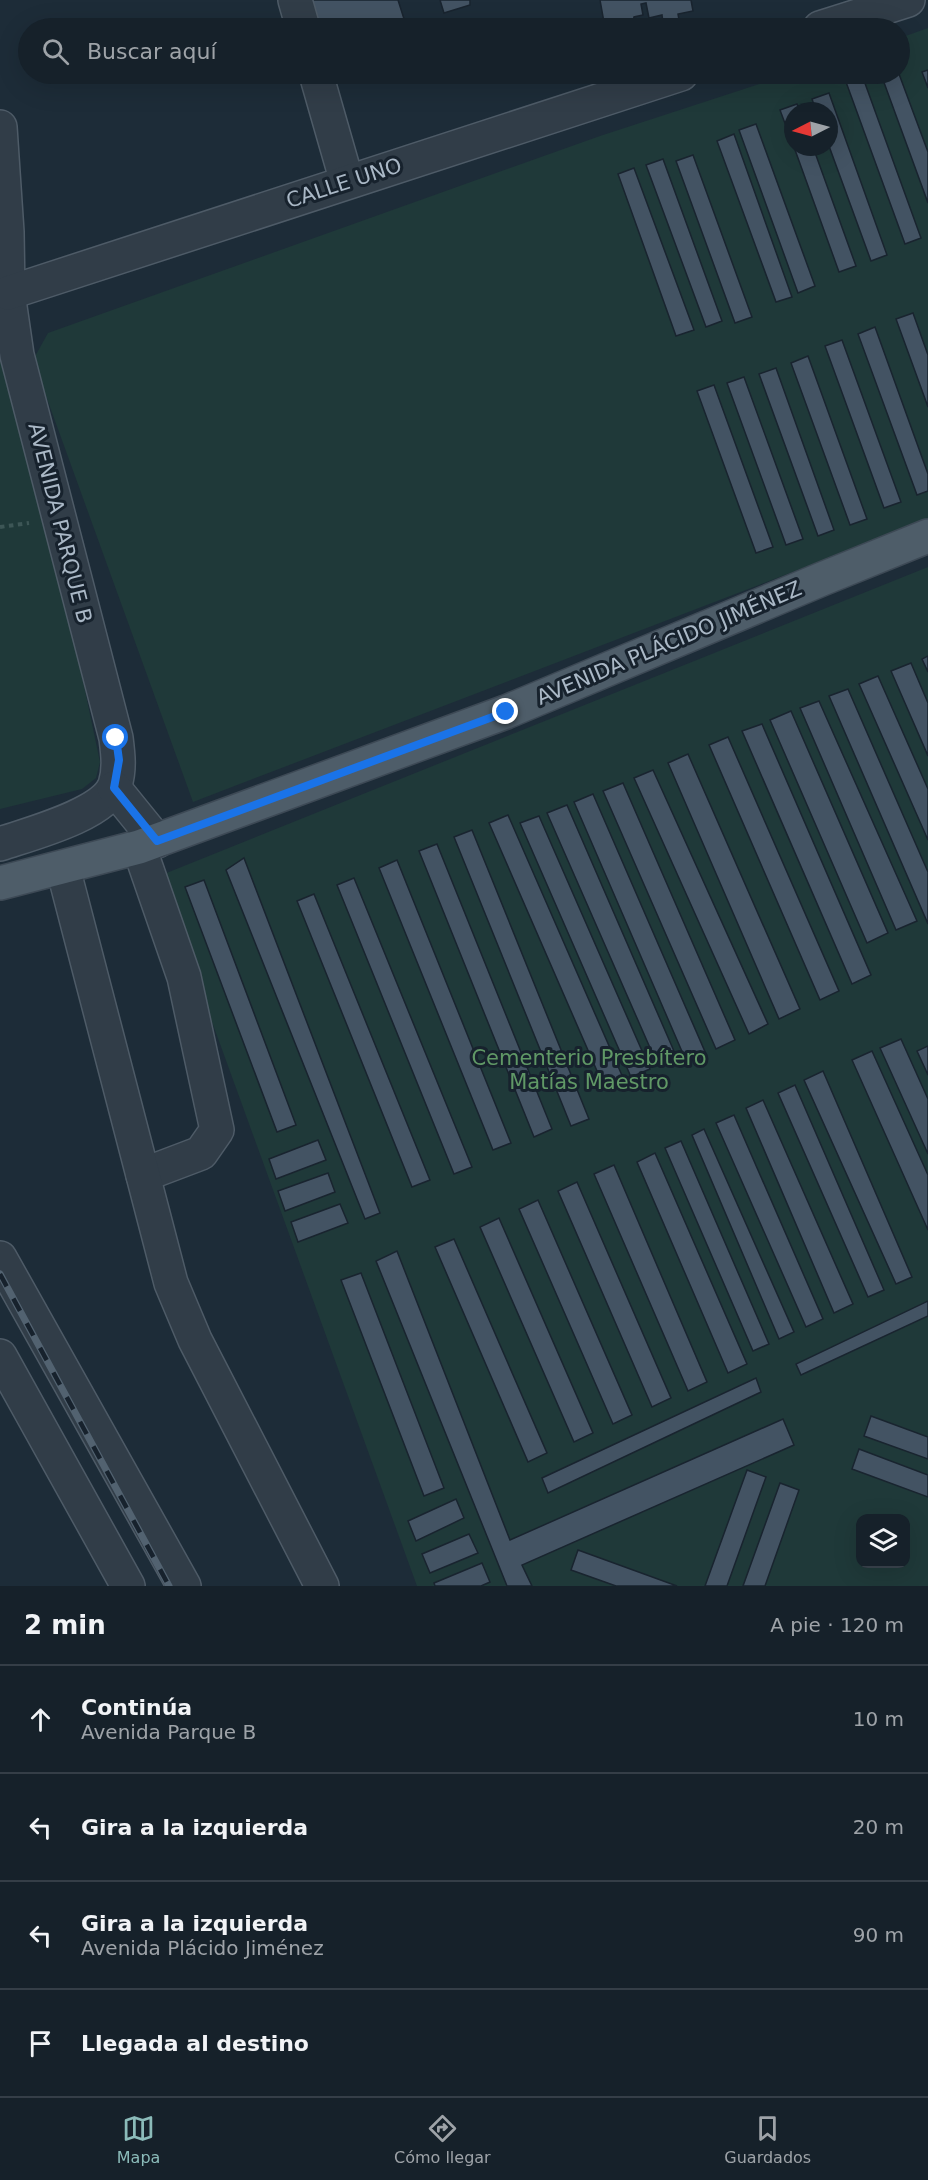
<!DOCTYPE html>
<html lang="es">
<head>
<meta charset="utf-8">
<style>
  :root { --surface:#16212a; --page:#1f2932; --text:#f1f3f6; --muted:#9ea3a8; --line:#353e47; --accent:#8bbbb9 }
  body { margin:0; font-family:"DejaVu Sans",sans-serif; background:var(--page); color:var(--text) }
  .controls { position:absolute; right:18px; bottom:18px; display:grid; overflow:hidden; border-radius:12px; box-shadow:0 6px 24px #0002 }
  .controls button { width:54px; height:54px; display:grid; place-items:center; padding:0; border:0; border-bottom:2px solid var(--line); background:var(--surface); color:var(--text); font:30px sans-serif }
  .compass { position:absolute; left:784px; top:102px; width:54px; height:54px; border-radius:50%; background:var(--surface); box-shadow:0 6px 24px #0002; rotate:264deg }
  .stop { position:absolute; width:18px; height:18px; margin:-14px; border:4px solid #1a73e8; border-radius:50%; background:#fff }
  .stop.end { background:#1a73e8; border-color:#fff; box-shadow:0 2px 6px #0008 }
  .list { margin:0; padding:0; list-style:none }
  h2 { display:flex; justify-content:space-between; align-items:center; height:78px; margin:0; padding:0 24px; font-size:26px }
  h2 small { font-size:20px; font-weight:400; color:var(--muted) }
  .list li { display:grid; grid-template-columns:39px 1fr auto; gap:18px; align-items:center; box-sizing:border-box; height:108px; padding:0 24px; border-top:2px solid var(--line) }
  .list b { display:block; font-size:22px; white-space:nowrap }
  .list p { margin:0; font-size:20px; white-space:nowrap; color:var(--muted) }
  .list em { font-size:20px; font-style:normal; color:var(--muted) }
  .icon { flex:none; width:33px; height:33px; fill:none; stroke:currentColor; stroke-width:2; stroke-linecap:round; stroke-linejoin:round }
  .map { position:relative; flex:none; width:928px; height:1586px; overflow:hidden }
  .search { position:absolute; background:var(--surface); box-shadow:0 6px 24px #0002; left:18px; right:18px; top:18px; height:66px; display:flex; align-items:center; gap:15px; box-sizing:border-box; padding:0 21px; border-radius:33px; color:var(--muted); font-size:22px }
  .sheet { height:510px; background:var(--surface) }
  nav { display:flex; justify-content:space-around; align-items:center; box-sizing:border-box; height:84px; border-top:2px solid var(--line); background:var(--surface); font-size:16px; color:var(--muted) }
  nav a { display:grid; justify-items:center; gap:3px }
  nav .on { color:var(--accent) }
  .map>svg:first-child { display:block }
</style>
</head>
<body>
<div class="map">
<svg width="928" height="1586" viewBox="0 0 928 1586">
  <rect width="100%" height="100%" fill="#1d2c38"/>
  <g fill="#1f3939" fill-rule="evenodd">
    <path d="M928,28V520L193,802L33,360L48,333L600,136L790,74H900V38ZM793,111H829V147H793Z"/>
    <polygon points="0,286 100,762 96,778 82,789 0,809"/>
    <path d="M928,567V1586H417L159,876ZM860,1518H906V1564H860Z"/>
  </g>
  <g fill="#435363" stroke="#19242f" stroke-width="1.5">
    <polygon points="306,0 398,0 405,22 391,26 391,28 360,28 357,19 352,20 355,28 314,28"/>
    <polygon points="440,0 470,0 470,5 444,13"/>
    <polygon points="600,0 691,0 693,11 678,14 679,20 663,23 662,15 649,18 646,3 641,4 643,15 634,17 632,26 605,28"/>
    <polygon points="928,70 928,88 922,72"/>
    <polygon points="892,74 899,74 928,152 928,203 882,77"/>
    <polygon points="862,75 921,238 905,244 846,82"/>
    <polygon points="829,93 887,255 871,261 829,146 829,111 816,111 812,99"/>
    <polygon points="797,104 800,111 793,111 793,145 780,110"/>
    <polygon points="756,124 815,286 798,293 739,130"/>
    <polygon points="734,134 792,297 776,302 717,141"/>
    <polygon points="794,147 813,147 856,266 839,272"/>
    <polygon points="693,155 752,317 735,323 676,161"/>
    <polygon points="663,159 722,321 706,327 646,165"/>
    <polygon points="634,168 694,330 676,336 618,174"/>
    <polygon points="913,313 928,355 928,407 896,319"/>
    <polygon points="875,327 928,474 928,491 917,495 858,334"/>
    <polygon points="842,340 901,502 884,508 825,346"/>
    <polygon points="808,356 867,519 850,525 791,363"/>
    <polygon points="776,368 834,530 818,536 759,374"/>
    <polygon points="744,377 803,539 786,545 727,383"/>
    <polygon points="714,385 773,547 756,553 697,391"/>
    <polygon points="928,656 928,672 922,659"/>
    <polygon points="911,663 928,703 928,756 891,671"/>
    <polygon points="878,676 928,789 928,840 859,684"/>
    <polygon points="848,689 928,872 928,924 829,696"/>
    <polygon points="819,701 917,921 896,930 800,708"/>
    <polygon points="791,711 888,933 867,943 770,720"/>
    <polygon points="762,724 871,975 852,984 742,731"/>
    <polygon points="728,737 839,991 820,1000 709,745"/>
    <polygon points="688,754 800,1009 779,1019 668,763"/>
    <polygon points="653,770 768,1024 749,1034 634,778"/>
    <polygon points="623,783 735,1040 716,1049 603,791"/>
    <polygon points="593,794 706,1054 687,1063 574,802"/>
    <polygon points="567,805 677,1058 658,1066 547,813"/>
    <polygon points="508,815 624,1080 604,1087 489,823"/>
    <polygon points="539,816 650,1069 631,1077 520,823"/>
    <polygon points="472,830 589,1119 571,1126 454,837"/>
    <polygon points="437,844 552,1129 534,1137 419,851"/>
    <polygon points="244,858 380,1213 365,1219 226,870"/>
    <polygon points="397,860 511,1143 493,1150 379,868"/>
    <polygon points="354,878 472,1167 454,1174 337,885"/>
    <polygon points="204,880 296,1125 277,1132 185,887"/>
    <polygon points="314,894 430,1180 412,1187 297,901"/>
    <polygon points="901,1039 928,1099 928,1154 880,1048"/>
    <polygon points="928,1046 928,1075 917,1051"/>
    <polygon points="872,1051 928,1175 928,1230 852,1060"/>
    <polygon points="823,1071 912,1277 896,1284 804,1080"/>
    <polygon points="795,1085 884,1290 868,1297 778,1093"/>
    <polygon points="763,1100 853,1304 834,1313 746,1108"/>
    <polygon points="734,1115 823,1319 806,1327 716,1123"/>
    <polygon points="704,1129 794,1332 779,1339 692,1135"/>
    <polygon points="318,1140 326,1160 276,1179 269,1159"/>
    <polygon points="681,1141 769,1344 753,1351 665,1148"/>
    <polygon points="655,1153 747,1364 728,1373 637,1162"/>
    <polygon points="614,1165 707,1382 688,1391 594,1174"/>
    <polygon points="328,1173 335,1192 285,1211 278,1191"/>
    <polygon points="577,1182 671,1398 652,1407 558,1191"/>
    <polygon points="538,1200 632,1415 613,1424 519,1209"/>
    <polygon points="340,1204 348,1223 298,1242 291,1222"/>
    <polygon points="499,1218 593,1433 574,1442 480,1227"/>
    <polygon points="454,1239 547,1453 528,1462 435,1247"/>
    <polygon points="397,1251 510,1540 783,1419 794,1445 522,1565 532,1586 507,1586 376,1261"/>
    <polygon points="361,1273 444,1488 424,1496 341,1280"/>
    <polygon points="928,1301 928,1316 801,1375 796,1364"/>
    <polygon points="756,1378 761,1392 548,1493 542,1478"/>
    <polygon points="871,1416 928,1437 928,1459 864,1436"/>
    <polygon points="859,1449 928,1475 928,1497 852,1469"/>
    <polygon points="747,1470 766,1477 727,1586 705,1586"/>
    <polygon points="780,1483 799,1490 765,1586 743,1586"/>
    <polygon points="456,1499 464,1518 416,1541 408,1521"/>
    <polygon points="469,1534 478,1553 430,1573 422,1554"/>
    <polygon points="578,1550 677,1586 616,1586 571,1570"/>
    <polygon points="482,1563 490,1582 481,1586 435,1586 434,1583"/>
  </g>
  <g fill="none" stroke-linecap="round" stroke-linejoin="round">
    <defs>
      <g id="minor">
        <polyline points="295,0 303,28"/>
        <polyline points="820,28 908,0"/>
        <polyline points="316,74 347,182"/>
        <path d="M0,127L7,232L8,293L17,355L116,738C118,754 120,769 115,785C104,815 29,834 0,844"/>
        <polyline points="8,293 681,74"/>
        <polyline points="114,788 157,841"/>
        <polyline points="139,847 184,977 217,1130 201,1153 143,1175"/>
        <polyline points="63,868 171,1283 195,1340 322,1586"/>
        <polyline points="0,1258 184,1586"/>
        <polyline points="0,1356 128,1586"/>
      </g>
      <polyline id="major" points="0,883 139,847 506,712 822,579 928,536"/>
    </defs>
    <use href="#minor" stroke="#4e5b67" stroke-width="36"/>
    <use href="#major" stroke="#3d4955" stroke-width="36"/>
    <polyline stroke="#3d5656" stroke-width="4" stroke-dasharray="4.5 4.5" stroke-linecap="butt" points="0,527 29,523"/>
    <use href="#minor" stroke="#313d48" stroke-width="33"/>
    <use href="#major" stroke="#4e5d69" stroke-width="33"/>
    <defs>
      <polyline id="rail" points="0,1274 169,1586"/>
    </defs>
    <use href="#rail" stroke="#526270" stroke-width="7"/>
    <use href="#rail" stroke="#17222d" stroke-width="4.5" stroke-dasharray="14" stroke-linecap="butt"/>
  </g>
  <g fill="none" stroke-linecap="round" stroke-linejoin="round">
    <polyline stroke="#1a73e8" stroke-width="8" points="116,738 119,760 114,788 157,841 506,712"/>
  </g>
  <g text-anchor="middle" stroke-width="6" stroke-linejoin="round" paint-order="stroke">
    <g font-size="21" fill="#aab8c6" stroke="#17222d">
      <text transform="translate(344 183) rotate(-18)" y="7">CALLE UNO</text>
      <text transform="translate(60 523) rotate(76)" y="7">AVENIDA PARQUE B</text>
      <text transform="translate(669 643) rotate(-23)" y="7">AVENIDA PLÁCIDO JIMÉNEZ</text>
    </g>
    <g font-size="21" fill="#609866" stroke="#17222d">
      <text x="589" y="1065">Cementerio Presbítero<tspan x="589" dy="24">Matías Maestro</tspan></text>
    </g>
  </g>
</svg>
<div class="controls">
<button><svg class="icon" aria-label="layers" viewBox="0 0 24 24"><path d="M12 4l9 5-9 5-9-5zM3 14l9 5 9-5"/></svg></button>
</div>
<svg class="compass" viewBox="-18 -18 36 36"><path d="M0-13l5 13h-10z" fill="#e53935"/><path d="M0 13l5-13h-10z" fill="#9ea3a8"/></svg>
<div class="stop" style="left:116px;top:738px"></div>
<div class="stop end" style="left:506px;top:712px"></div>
<div class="search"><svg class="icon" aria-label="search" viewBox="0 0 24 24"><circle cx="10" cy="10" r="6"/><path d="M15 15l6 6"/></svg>Buscar aquí</div>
</div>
<section class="sheet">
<h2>2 min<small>A pie · 120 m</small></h2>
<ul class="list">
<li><svg class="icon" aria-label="ahead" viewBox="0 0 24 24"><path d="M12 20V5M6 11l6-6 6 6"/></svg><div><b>Continúa</b><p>Avenida Parque B</p></div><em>10 m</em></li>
<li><svg class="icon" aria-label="left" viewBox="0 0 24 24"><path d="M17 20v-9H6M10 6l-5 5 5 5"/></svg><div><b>Gira a la izquierda</b></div><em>20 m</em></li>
<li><svg class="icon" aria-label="left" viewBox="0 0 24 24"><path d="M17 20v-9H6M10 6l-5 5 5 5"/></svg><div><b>Gira a la izquierda</b><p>Avenida Plácido Jiménez</p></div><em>90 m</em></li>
<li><svg class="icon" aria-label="arrive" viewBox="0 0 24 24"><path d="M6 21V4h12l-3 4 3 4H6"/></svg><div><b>Llegada al destino</b></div></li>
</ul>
</section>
<nav>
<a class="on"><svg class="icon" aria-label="map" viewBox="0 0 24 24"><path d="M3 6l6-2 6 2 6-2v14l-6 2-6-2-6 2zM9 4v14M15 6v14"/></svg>Mapa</a>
<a><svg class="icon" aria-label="directions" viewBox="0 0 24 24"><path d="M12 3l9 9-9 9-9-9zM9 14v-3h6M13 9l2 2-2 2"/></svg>Cómo llegar</a>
<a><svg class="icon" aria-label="saved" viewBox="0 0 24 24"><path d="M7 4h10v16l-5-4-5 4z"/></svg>Guardados</a>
</nav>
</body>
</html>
